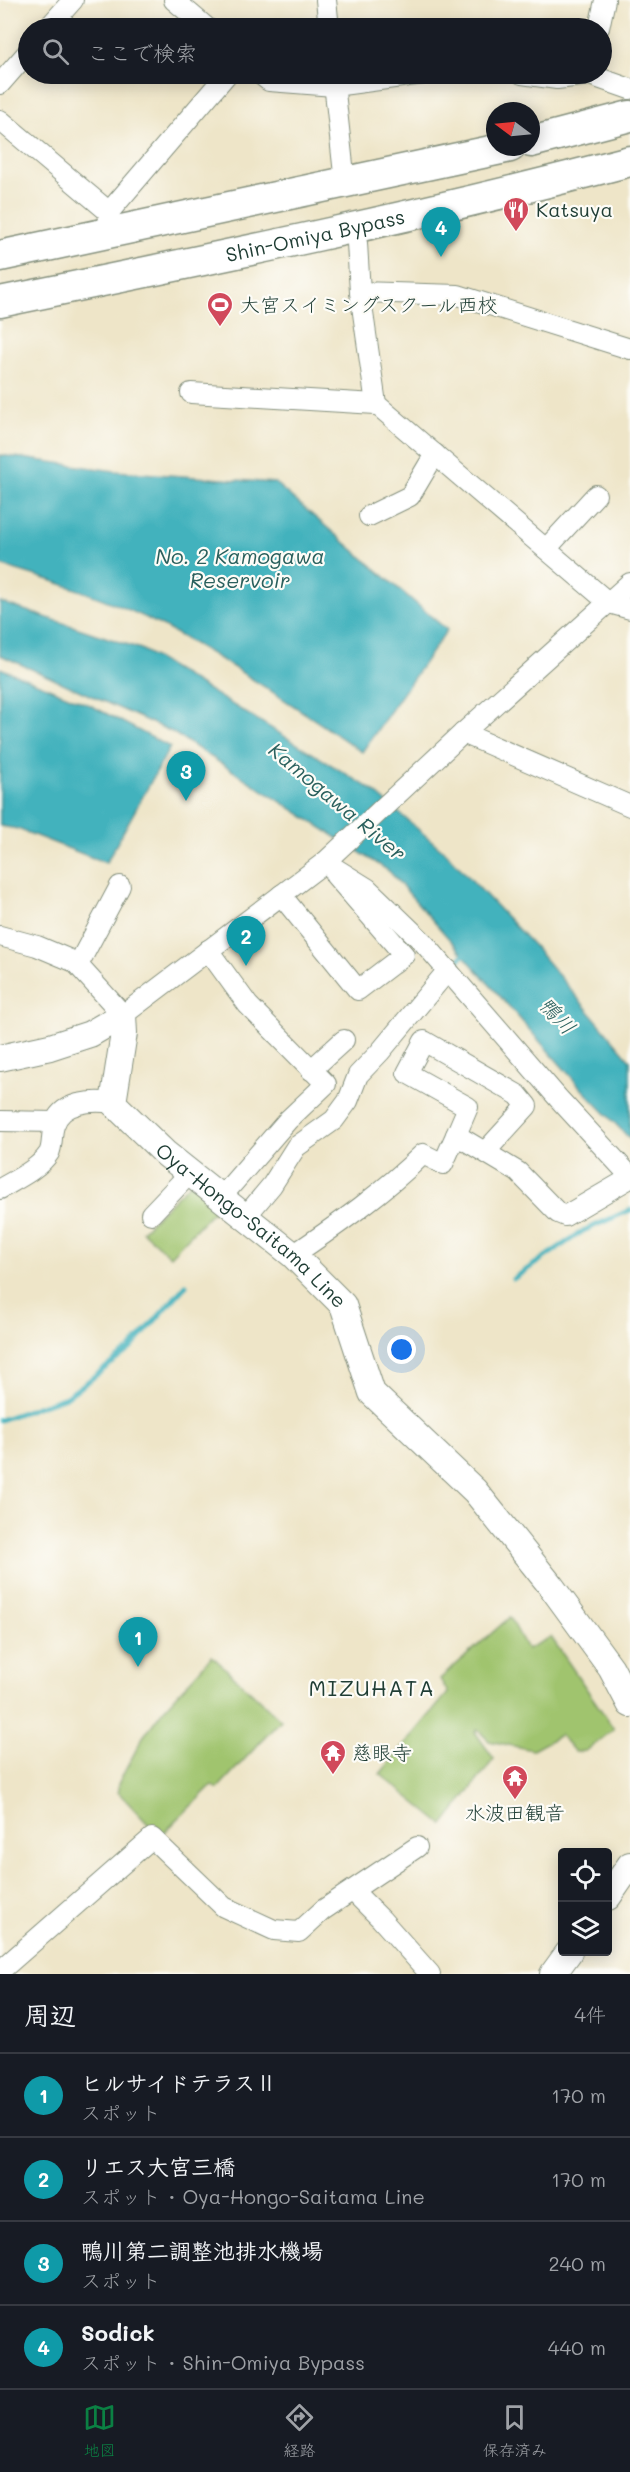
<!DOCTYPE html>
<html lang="ja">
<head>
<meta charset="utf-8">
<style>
  :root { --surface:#171b24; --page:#20242c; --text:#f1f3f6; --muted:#9ea1a6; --line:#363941; --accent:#0b8043 }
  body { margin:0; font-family:Mali,"Klee One",sans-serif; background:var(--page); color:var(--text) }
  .controls { position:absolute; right:18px; bottom:18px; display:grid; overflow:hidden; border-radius:6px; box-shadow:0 3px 15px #0003 }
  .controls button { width:54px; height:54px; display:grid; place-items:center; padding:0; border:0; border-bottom:2px solid var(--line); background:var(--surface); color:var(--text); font:30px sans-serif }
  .compass { position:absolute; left:486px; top:102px; width:54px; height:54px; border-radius:50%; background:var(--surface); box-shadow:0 3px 15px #0003; rotate:286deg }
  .you { position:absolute; left:402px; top:1350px; width:21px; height:21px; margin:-15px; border:4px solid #fff; border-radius:50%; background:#1a73e8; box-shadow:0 0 0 9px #1a73e833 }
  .badge { display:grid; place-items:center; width:39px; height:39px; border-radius:50%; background:var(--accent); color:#fff; font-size:20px; font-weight:700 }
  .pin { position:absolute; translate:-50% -50px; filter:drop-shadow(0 2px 3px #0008) }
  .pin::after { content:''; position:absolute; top:32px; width:21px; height:18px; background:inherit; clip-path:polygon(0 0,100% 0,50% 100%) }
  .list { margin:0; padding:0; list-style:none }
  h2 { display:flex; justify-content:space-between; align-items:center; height:78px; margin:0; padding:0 24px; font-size:26px }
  h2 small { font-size:20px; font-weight:400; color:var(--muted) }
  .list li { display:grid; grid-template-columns:39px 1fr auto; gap:18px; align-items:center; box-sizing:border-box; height:84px; padding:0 24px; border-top:2px solid var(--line) }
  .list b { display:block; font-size:22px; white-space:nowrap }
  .list p { margin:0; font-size:20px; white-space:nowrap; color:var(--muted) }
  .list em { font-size:20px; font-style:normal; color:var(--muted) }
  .icon { flex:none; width:33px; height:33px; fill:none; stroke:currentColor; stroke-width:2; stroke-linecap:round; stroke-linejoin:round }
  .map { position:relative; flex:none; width:630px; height:1974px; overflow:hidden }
  .search { position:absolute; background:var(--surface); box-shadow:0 3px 15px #0003; left:18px; right:18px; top:18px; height:66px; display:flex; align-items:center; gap:15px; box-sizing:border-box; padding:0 21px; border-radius:33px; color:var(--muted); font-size:22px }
  .sheet { height:414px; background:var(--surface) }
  nav { display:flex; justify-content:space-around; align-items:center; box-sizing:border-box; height:84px; border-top:2px solid var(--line); background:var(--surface); font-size:16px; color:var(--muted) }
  nav a { display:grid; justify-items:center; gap:3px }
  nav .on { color:var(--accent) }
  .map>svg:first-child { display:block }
</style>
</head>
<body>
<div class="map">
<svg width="630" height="1974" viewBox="0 0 630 1974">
  <rect width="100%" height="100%" fill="#fdfcf7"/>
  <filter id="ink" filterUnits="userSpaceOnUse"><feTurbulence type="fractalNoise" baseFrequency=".0167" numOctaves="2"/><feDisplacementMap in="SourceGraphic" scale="12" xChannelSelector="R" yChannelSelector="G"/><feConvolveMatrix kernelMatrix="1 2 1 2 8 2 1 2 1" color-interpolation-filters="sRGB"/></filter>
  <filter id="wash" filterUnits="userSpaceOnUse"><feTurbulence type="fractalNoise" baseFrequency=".008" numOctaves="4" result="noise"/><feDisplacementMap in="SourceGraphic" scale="24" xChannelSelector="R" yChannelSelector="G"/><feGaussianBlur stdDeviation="1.35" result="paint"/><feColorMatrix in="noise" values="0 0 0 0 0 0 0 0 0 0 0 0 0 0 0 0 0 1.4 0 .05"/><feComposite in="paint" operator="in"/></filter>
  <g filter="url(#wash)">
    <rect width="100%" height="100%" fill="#eee5c8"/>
    <g fill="#a0c46e" stroke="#608051" stroke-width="1.5">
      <polygon points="191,1182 219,1205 170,1256 142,1231"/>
      <polygon points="510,1617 527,1649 551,1637 614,1729 586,1751 575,1752 560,1735 533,1750 489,1741 477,1729 475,1732 494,1759 443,1825 380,1774 448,1693 440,1679"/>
      <polygon points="212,1656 281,1720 217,1789 212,1785 160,1837 118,1792 118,1784 143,1737 163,1710"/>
    </g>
    <g fill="#42b2bd" stroke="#307878" stroke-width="1.5">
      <path d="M0,455L115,471L275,483L447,630L362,752C297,707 231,663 162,626C111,599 55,581 0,565Z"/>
      <polygon points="0,602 141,649 371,789 446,853 533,945 630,1060 630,1139 582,1089 389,871 172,732 0,655"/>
      <polygon points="0,668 90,705 170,747 106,863 18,829 0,826"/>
    </g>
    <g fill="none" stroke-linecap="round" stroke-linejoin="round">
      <g stroke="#42b2bd" stroke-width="5">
        <polyline points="452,966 468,951"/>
        <polyline points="513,1279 583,1231 630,1210"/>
        <polyline points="0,1420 66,1397 87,1382 130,1349 186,1285"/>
      </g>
    </g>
  </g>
  <g filter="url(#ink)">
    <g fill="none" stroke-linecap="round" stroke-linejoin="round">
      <defs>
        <g id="minor">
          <polyline points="174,0 207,28"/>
          <polyline points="326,0 329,28"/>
          <polyline points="48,28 73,0"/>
          <polyline points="599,28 605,0"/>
          <polyline points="260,74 269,81 334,86 424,74"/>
          <polyline points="333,74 345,183"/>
          <polyline points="522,74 557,79 590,75 630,89"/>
          <polyline points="0,84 28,52"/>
          <polyline points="0,120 109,212"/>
          <polyline points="108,233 109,212 227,74"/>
          <polyline points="357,243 360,292 376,404"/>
          <polyline points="360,292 458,295 630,349"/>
          <polyline points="191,393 376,404 609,603 630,609"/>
          <polyline points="369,516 410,496 435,454"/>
          <polyline points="546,549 596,495"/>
          <polyline points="463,733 630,806"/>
          <polyline points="325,862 367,888 423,942 558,1098 630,1176"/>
          <polyline points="281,895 358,990 404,955 335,875"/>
          <polyline points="0,936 37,946 75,962 123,1015 325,862 463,733 630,583"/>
          <polyline points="208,950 248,1005 326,1084 288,1120 222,1196"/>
          <polyline points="78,965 120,886"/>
          <polyline points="311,1070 344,1040"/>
          <polyline points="0,1121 55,1122"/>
          <polyline points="456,1135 468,1107 407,1073 424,1041 518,1095 527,1106 486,1151"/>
          <path d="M0,1189C15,1180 39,1169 49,1153C53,1146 51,1134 54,1126C60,1101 93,1100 113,1103"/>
          <polyline points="151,1214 191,1172"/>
          <polyline points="246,1216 272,1185 296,1147 334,1120 348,1101 358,1075 380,1052 448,970"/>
          <path d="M293,1255C339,1224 384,1192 423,1154L443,1164L456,1135L518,1172L558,1213L565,1216L630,1178"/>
          <polyline points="353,1891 381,1919 430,1974"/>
          <polyline points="0,1971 152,1838 224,1907 274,1930 299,1932 323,1910 417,1847"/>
        </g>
        <g id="major">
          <path id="s1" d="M0,1058L50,1047L90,1034L123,1015L124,1033L113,1103L166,1154L293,1255L343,1305L372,1393L475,1491L551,1586L611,1668L630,1704"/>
          <polyline points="608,1897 630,1865"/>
          <polyline points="553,1974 569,1952"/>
        </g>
        <g id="highway">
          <polyline points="531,142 630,116"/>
          <polyline points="0,256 510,147"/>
          <path id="s2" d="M0,302C211,259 422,216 630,161"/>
        </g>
      </defs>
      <use href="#minor" stroke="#86917e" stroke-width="22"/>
      <use href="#major" stroke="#86917e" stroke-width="28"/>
      <use href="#highway" stroke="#86917e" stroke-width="33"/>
      <use href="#minor" stroke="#fff" stroke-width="20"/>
      <use href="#major" stroke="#fff" stroke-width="26"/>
      <use href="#highway" stroke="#fff" stroke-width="30"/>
    </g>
  </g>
  <defs>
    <symbol id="restaurant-pin" viewBox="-11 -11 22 30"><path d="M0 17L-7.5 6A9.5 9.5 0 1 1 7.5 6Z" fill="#d1495b" stroke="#fdfcf7"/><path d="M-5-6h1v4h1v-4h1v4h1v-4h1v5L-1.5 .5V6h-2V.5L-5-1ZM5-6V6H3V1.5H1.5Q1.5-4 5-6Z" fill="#fff"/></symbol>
    <symbol id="stadium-pin" viewBox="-11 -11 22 30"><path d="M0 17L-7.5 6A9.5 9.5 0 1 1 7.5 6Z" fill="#d1495b" stroke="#fdfcf7"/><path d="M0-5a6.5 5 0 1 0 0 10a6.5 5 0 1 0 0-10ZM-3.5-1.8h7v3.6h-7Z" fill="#fff"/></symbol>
    <symbol id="temple-pin" viewBox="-11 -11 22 30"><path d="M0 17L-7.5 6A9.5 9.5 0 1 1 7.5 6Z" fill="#d1495b" stroke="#fdfcf7"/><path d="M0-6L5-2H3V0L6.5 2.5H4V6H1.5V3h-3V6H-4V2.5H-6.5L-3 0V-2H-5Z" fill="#fff"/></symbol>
  </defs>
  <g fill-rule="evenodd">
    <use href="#restaurant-pin" x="501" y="195" width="30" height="40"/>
    <use href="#stadium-pin" x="205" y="290" width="30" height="40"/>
    <use href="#temple-pin" x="318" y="1738" width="30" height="40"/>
    <use href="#temple-pin" x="500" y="1763" width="30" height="40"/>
  </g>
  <g text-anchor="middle" stroke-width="4.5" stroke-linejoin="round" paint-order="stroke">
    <g font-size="20" fill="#1f3d34" stroke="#fdfcf7" text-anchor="start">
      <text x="536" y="217">Katsuya</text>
      <text x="240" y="312">大宮スイミングスクール西校</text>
      <text x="352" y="1760">慈眼寺</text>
      <text x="515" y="1820" text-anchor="middle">水波田観音</text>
    </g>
    <g font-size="20" fill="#1f3d34" stroke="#fdfcf7">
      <text dy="7" stroke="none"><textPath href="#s2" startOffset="322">Shin-Omiya Bypass</textPath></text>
      <text dy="7" stroke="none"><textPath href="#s1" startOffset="405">Oya-Hongo-Saitama Line</textPath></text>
    </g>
    <g font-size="21" font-style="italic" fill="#2a605d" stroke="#fdfcf7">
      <text x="240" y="564">No. 2 Kamogawa<tspan x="240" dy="24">Reservoir</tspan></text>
      <text transform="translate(337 802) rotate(40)" y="7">Kamogawa River</text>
      <text transform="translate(557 1016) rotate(47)" y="7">鴨川</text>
    </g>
    <g font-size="22" letter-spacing="1.5" fill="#1f3d34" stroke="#fdfcf7">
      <text x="372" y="1696">MIZUHATA</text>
    </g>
  </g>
</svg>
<div class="controls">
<button><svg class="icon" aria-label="locate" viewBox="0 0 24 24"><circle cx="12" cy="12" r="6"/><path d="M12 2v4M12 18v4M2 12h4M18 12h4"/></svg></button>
<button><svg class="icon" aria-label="layers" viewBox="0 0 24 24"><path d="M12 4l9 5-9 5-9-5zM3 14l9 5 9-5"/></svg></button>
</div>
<svg class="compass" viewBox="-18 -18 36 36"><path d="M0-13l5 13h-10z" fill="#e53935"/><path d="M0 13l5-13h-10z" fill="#9ea1a6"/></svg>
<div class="you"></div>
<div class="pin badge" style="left:138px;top:1667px;background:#0f9aa8">1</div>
<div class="pin badge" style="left:246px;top:966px;background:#0f9aa8">2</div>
<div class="pin badge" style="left:186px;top:801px;background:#0f9aa8">3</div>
<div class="pin badge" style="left:441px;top:257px;background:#0f9aa8">4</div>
<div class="search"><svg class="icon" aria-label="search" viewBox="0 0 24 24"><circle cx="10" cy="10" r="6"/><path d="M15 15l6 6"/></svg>ここで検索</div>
</div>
<section class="sheet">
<h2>周辺<small>4件</small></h2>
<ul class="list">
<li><span class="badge" style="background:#0f9aa8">1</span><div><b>ヒルサイドテラスⅡ</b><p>スポット</p></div><em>170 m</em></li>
<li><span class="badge" style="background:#0f9aa8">2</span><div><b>リエス大宮三橋</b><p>スポット · Oya-Hongo-Saitama Line</p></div><em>170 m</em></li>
<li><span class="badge" style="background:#0f9aa8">3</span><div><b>鴨川第二調整池排水機場</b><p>スポット</p></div><em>240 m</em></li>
<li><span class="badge" style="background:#0f9aa8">4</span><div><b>Sodick</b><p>スポット · Shin-Omiya Bypass</p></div><em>440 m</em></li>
</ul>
</section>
<nav>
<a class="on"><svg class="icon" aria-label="map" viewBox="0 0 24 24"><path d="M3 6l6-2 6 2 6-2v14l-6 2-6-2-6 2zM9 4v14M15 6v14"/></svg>地図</a>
<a><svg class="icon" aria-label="directions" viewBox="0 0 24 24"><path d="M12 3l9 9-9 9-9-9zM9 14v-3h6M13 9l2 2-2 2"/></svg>経路</a>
<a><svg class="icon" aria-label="saved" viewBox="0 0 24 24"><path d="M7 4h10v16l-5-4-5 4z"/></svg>保存済み</a>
</nav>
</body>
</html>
